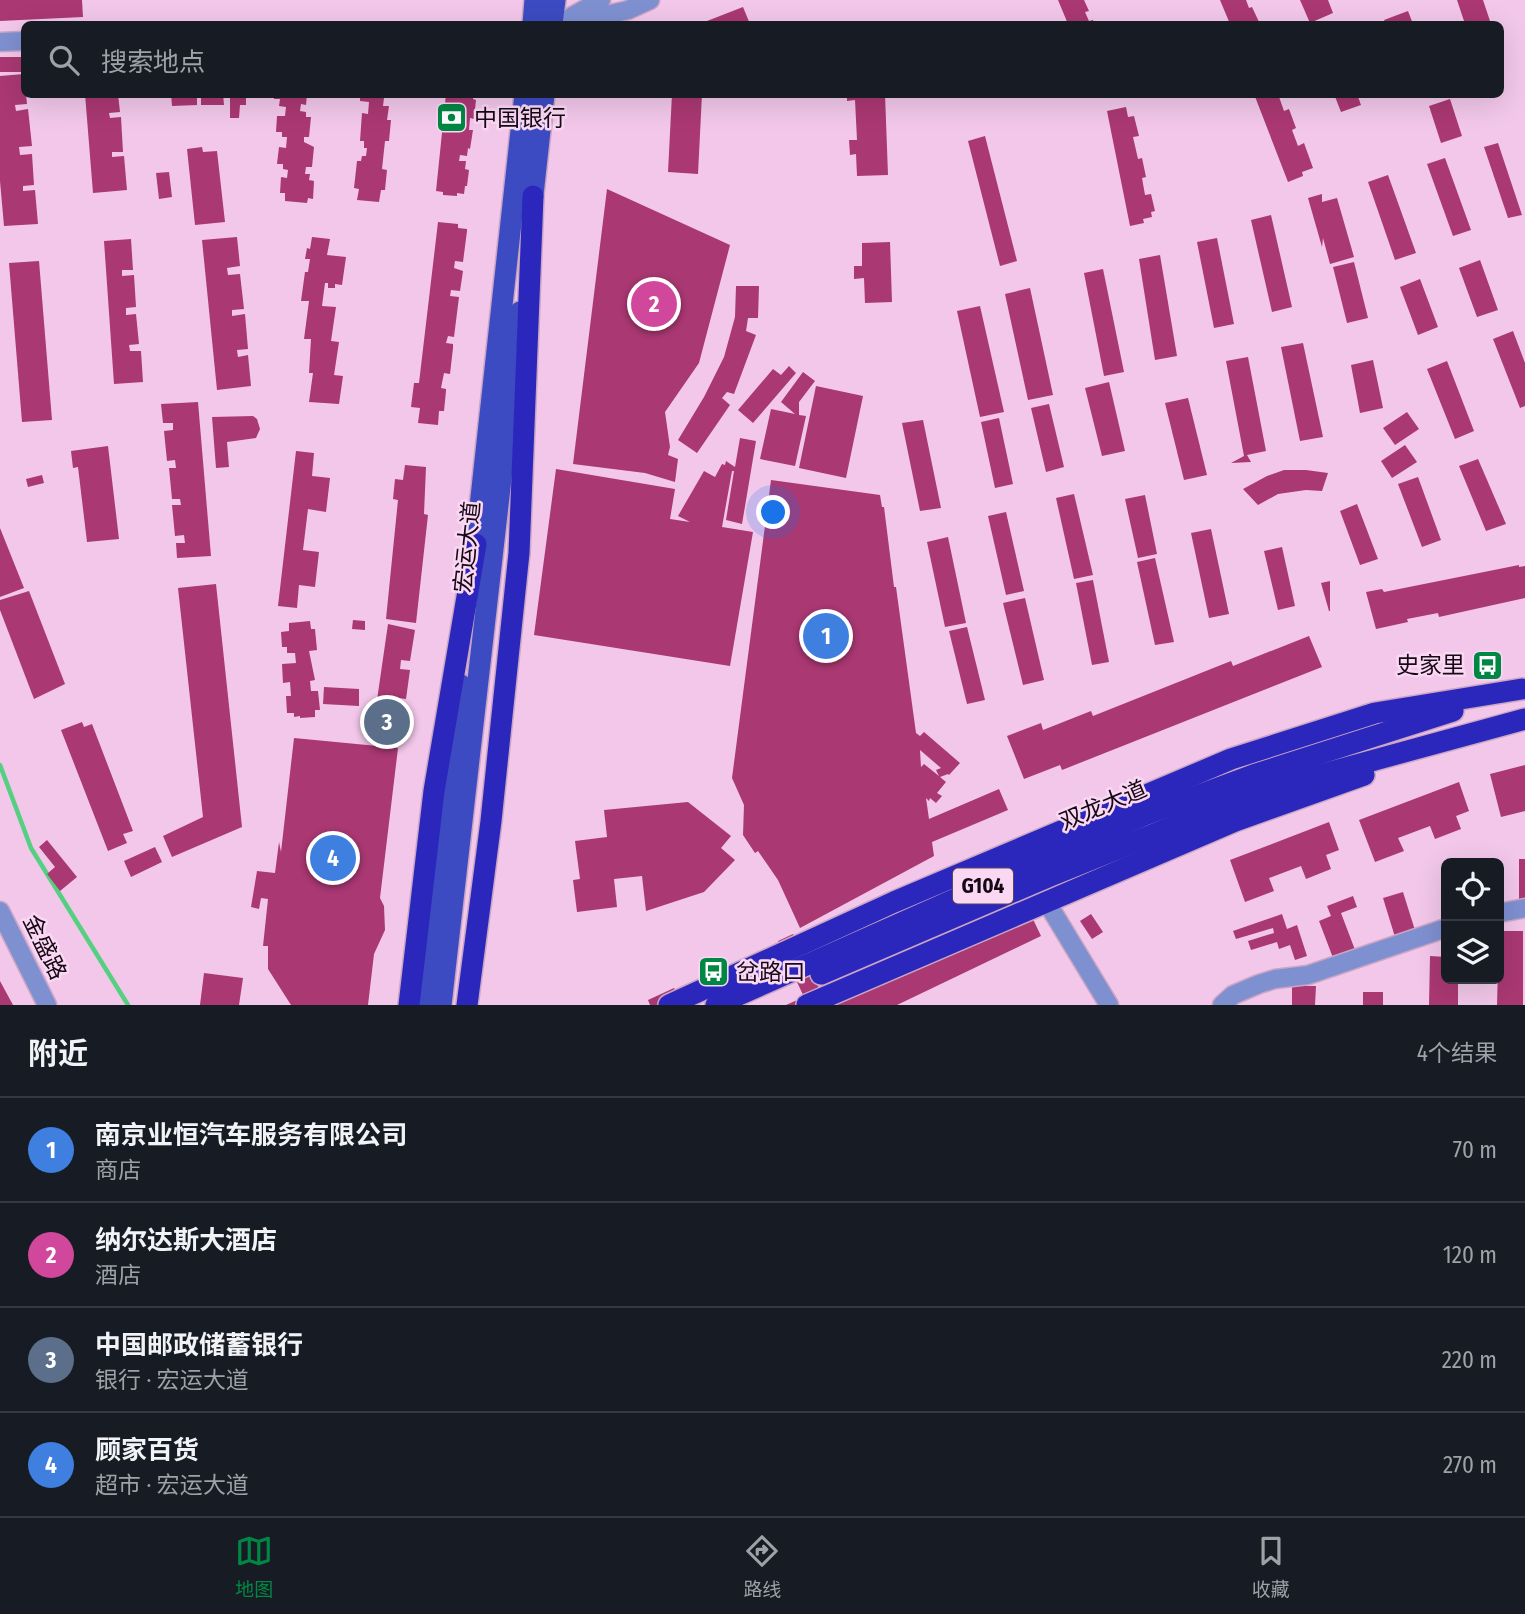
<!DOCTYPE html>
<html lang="zh">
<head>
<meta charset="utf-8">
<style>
  :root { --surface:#171b24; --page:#242831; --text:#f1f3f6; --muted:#9ea1a6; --line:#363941; --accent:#008744 }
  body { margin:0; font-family:"Fira Sans Condensed","Noto Sans SC",sans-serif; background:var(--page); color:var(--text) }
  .controls { position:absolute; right:21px; bottom:21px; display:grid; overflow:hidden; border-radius:10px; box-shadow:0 7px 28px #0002 }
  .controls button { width:63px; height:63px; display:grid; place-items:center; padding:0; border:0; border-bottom:2px solid var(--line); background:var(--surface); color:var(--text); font:35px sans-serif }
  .you { position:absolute; left:774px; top:513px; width:24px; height:24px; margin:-18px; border:5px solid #fff; border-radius:50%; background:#1a73e8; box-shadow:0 0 0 10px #1a73e833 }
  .badge { display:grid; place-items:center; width:46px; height:46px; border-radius:50%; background:var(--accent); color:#fff; font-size:23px; font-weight:700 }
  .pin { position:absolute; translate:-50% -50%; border:4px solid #fff; box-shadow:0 2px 7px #0006 }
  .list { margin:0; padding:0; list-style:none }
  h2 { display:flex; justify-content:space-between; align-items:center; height:91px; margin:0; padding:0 28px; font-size:30px }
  h2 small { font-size:23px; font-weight:400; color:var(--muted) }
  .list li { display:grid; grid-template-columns:46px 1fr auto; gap:21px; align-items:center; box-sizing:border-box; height:105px; padding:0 28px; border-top:2px solid var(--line) }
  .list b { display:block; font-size:26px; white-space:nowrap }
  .list p { margin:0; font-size:23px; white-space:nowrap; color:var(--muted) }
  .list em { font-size:23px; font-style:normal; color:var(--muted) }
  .icon { flex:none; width:38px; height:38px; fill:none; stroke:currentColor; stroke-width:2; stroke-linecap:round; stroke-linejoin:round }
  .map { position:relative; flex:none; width:1525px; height:1005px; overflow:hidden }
  .search { position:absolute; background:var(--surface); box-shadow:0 7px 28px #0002; left:21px; right:21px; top:21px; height:77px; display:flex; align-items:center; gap:18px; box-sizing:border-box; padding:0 24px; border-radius:10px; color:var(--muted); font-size:26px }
  .sheet { height:511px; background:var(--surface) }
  nav { display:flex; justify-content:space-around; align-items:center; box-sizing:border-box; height:98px; border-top:2px solid var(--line); background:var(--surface); font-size:19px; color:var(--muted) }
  nav a { display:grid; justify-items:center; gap:4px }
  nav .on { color:var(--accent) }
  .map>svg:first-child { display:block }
</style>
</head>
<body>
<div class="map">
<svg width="1525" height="1005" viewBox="0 0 1525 1005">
  <rect width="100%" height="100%" fill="#f2c7ea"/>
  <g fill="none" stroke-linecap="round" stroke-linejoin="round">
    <polyline stroke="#55d080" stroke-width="4.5" points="0,765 31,848 128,1005"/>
  </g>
  <g fill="#aa3873" fill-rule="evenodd">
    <polygon points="0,0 82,0 83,17 0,21"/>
    <polygon points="1058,0 1084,0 1089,11 1085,12 1089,21 1093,20 1095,24 1068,24"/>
    <polygon points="1220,0 1246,0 1249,8 1252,7 1260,24 1230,24"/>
    <polygon points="1300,0 1328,0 1333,13 1310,23"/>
    <polygon points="1457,0 1483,0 1491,24 1465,24"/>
    <polygon points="743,7 750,24 709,24 707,21"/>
    <polygon points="1408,11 1413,24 1386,24 1384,20"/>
    <rect x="0" y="57" width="24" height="15"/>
    <polygon points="24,74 27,104 15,105 16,111 28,109 32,146 19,147 20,155 32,154 34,185 23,186 23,191 35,190 38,224 4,226 0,181 0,76"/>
    <polygon points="85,94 118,94 120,112 109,113 110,118 121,117 123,152 112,152 112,157 124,156 127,190 93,193"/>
    <polygon points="171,94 197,94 197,105 172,106"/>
    <polygon points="201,94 223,94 224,105 201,105"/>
    <polygon points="230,94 246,94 246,105 240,105 239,118 230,118"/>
    <polygon points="274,94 307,94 306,105 301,104 300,111 306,112 306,117 311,117 309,137 304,137 304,142 314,147 312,167 306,167 305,174 310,174 309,180 314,181 313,199 308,198 307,203 285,201 285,193 280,193 281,177 287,178 288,170 283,169 283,164 277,164 279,147 286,148 287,137 282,137 282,132 276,132 277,116 285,116 286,107 279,106 280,99 274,99"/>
    <polygon points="360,94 389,94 388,98 384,98 383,106 389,106 387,120 391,120 389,141 385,141 382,169 387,170 385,190 381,190 379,202 357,200 359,189 354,188 357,161 361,161 362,156 366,156 367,148 364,148 364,141 360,141 362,113 368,114 369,102 360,101"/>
    <polygon points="446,94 474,94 473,99 476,100 474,119 470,118 469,130 473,130 470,149 468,148 467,156 460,155 459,161 466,161 465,169 469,170 467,186 465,186 464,194 457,193 457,196 443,195 443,192 436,191"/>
    <polygon points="672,94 702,94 698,174 668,172"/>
    <polygon points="847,94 885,94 888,175 857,176 856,154 850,155 849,140 857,140 855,100 847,101"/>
    <polygon points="1254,94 1278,94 1284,111 1289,109 1296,128 1292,130 1298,146 1304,143 1313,168 1302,172 1303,176 1288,182"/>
    <polygon points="1334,94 1357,94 1361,105 1341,112"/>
    <polygon points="1450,99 1462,136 1441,143 1429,106"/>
    <polygon points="1126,107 1128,117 1134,116 1139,136 1133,137 1138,159 1142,158 1146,177 1142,178 1145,195 1151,194 1155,211 1151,212 1152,217 1143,219 1144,223 1130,226 1107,111"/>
    <polygon points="985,136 1017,261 1000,266 968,141"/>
    <polygon points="1498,143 1522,215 1508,218 1484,147"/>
    <polygon points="202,147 203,152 217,151 225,222 195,225 187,149"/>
    <polygon points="1445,158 1471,230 1453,236 1427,164"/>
    <polygon points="169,172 172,197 159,199 156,173"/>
    <polygon points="1388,175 1416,253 1395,260 1368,182"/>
    <polygon points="607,189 730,245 699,363 665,412 670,447 668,455 678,459 675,482 645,473 573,464"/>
    <polygon points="1322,194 1322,202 1337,198 1354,257 1330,264 1323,238 1322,247 1308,198"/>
    <polygon points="1271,215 1292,307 1272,312 1251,220"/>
    <polygon points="438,222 458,224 458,228 467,229 467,231 463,262 455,261 454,268 463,271 460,291 451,290 450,296 459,297 454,337 448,336 446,343 453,344 453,348 450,374 444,373 441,388 446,389 446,391 444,411 439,411 438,425 418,423 420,408 411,407 414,383 419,383"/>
    <polygon points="237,237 240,266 227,268 228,275 240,274 244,309 232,310 232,316 245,314 248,349 237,350 238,357 248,355 251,386 217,390 202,240"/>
    <polygon points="312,237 330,239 327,255 346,257 342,285 335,284 335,288 328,288 328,283 325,283 322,306 336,307 331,341 339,342 334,375 343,376 339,404 309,402 313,373 309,373 311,339 304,339 309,301 301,301 305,272 308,272 310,259 305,259 307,248 310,249"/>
    <polygon points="1217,238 1234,324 1214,328 1197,242"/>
    <polygon points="131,239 133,270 122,270 122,276 134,275 136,307 126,308 126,315 136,314 139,344 129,345 130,351 141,351 143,382 114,384 104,241"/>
    <polygon points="890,242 892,302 865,303 864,278 854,279 854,266 862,266 862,243"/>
    <polygon points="1160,255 1177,356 1155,360 1139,259"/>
    <polygon points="1480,260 1498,310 1477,317 1459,268"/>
    <polygon points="39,261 52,420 22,422 9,263"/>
    <polygon points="1354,262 1368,318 1347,323 1333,267"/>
    <polygon points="1103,269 1124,372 1104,376 1084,273"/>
    <polygon points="1420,279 1438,327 1418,335 1400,287"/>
    <polygon points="736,286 759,286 758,318 748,318 746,331 756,335 734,394 727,392 722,398 730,405 697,453 678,440 704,397 724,357 735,317"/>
    <polygon points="1030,288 1053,395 1028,400 1005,294"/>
    <polygon points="980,306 1004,412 980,417 957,311"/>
    <polygon points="1513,331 1525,363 1525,406 1520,408 1493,339"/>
    <polygon points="1303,343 1323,437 1300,441 1281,347"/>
    <polygon points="1248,357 1266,451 1247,455 1251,462 1231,463 1244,456 1226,361"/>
    <polygon points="1373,360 1383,408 1360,413 1351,365"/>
    <polygon points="1447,361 1474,431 1455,439 1427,369"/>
    <polygon points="789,366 796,373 753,423 738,410 773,369 781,375"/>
    <polygon points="803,372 815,381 799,402 799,415 806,416 795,466 760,459 771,409 795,414 781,402"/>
    <polygon points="1109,382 1125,451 1102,456 1085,388"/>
    <polygon points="816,386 863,396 846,478 799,468"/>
    <polygon points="1188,398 1207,475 1184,480 1165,403"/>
    <polygon points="198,402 211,556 177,558 176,543 185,543 184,535 175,536 172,505 181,505 180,499 172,499 169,468 176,468 175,460 167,461 164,431 173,430 173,423 163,423 161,404"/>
    <polygon points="1049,404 1064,467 1046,472 1031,408"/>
    <polygon points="1407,412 1419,429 1395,445 1383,428"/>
    <polygon points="253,416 257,419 260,429 256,438 227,442 229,467 216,468 212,417"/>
    <polygon points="999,418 1013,484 995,488 981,422"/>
    <polygon points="923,420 941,508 920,511 902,423"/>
    <polygon points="740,438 756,441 742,524 726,520 734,471 732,471 722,527 753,532 730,666 534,635 556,469 675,489 670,519 690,522 678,516 704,471 715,477 722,464 725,465 726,461 735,467"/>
    <polygon points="1405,445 1417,462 1392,478 1381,461"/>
    <polygon points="108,446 119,539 87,542 78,467 73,468 71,451"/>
    <polygon points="296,451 314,453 312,476 330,478 326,512 308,509 303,550 319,552 315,587 299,585 297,608 278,606"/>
    <polygon points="1478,459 1506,524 1486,531 1459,466"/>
    <polygon points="405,465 426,467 424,514 428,515 416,623 386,619 398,500 393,499 395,479 403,480"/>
    <polygon points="1284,470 1306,470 1328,473 1322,491 1306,490 1278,494 1258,505 1243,489 1267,476"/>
    <polygon points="42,475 44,483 28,487 26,479"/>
    <polygon points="1418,477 1441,540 1422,547 1398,484"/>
    <path d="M771,480L880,495L882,507H884L894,587H896L916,733L920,736L924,732L960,763L949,775L948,774L940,777L946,782L937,793L942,796L936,803L930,798L929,801L926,798L929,819L999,789L1008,810L932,842L934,856L800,928L778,880L758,851L755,853L743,835L744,805L732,778ZM920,750L941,768L936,770L939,776L924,764L921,767Z"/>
    <polygon points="1074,494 1093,575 1074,579 1056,498"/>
    <polygon points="1145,495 1157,554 1138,558 1125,499"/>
    <polygon points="1357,504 1378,559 1360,565 1340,511"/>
    <polygon points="1006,512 1024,591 1006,595 988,516"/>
    <polygon points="0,528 24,588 0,597"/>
    <polygon points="1211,529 1229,614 1209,618 1191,533"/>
    <polygon points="948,537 966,623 945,627 927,542"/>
    <polygon points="1282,547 1295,606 1278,610 1264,551"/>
    <polygon points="1155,558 1174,642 1155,645 1137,562"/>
    <polygon points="1519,565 1519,567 1525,566 1525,598 1439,617 1438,613 1407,619 1408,622 1376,629 1366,592 1382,589 1384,592"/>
    <polygon points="1093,580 1109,662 1092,665 1076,583"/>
    <polygon points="1330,581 1330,611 1329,611 1321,583"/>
    <polygon points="216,584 242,827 172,857 163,836 203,817 178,588"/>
    <polygon points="29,591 65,684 34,699 0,610 0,600"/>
    <polygon points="1025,598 1044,680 1023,685 1003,603"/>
    <polygon points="353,620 365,621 365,630 352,629"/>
    <polygon points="310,621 311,629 315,629 317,650 309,651 315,680 310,681 311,691 318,691 320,710 315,710 315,717 300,718 300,716 294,717 294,713 287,713 286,696 291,696 290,682 283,683 282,664 296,663 295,653 287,653 287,647 282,647 281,632 289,631 289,623"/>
    <polygon points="388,624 415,630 410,661 401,660 400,669 410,670 406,699 399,698 398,703 377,700"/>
    <polygon points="967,627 985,700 967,704 949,631"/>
    <polygon points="1309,636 1322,667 1062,770 1060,765 1024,779 1007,736 1041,723 1043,730 1091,711 1093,716 1231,661 1233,666"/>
    <polygon points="324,687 359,689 359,706 323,704"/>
    <polygon points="82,722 84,727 92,724 133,831 123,834 127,843 108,851 61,730"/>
    <polygon points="294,738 398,748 380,898 384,906 385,930 374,954 368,1005 291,1005 268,969 268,946 263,946 268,899 261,898 259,909 251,907 257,871 275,873 279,842 281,852"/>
    <polygon points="1525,765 1525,811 1501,817 1490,774"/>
    <polygon points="1459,782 1469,811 1456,816 1461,829 1435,839 1430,826 1398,838 1404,851 1375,862 1359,820"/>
    <polygon points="688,802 731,836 721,848 735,860 704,892 646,911 642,876 614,879 617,907 577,912 573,880 580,879 575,841 607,837 604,810"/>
    <polygon points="1329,822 1339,850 1326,855 1331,869 1306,879 1301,866 1269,878 1274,891 1245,902 1230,860"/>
    <polygon points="47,840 77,877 60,891 47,874 55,867 39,847"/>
    <polygon points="155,847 162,862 131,877 124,861"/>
    <rect x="1519" y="859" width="6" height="54"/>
    <polygon points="1403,892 1419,943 1399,950 1383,898"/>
    <polygon points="1021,894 1041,936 897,1005 786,1005 804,997 778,941 793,934 820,990"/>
    <polygon points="1353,896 1357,907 1341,913 1360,963 1338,971 1319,921 1331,916 1327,906"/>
    <polygon points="1091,914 1103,932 1092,939 1080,921"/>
    <polygon points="1282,914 1287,929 1297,925 1307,956 1295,960 1290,945 1279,949 1277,942 1251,950 1248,941 1274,933 1273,928 1236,939 1233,931"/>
    <polygon points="1499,931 1523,931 1523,1005 1497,1005"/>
    <polygon points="1430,956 1446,957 1446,979 1458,979 1458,1005 1429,1005"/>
    <polygon points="204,973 243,978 239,1005 200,1005"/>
    <polygon points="0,981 13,1005 0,1005"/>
    <polygon points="1292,986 1316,986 1315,1005 1292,1005"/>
    <polygon points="674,988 682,1005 650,1005 648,1000"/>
    <rect x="1363" y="992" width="20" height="13"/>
  </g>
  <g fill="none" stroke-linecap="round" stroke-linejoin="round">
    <defs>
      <g id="minor">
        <polyline points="571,17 601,0"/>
        <polyline points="568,24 628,10 650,0"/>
        <polyline points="0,42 24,41"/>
        <polyline points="1046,901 1109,1005"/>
        <polyline points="0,911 47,1005"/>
        <polyline points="1499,913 1525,908"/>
        <polyline points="1222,1005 1233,995 1259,984 1275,979 1308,975 1446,928"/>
      </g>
      <g id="major">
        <polyline points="533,24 535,0"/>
        <polyline points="552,24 555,0"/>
        <polyline points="531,213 544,94"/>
        <polyline points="474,562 525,94"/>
        <polyline points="427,1005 461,685"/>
        <polyline points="441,1005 520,312"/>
      </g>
      <g id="highway">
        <polyline points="821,974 1050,876 1261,791 1525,719"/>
        <polyline points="409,1005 434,791 476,544"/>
        <polyline points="467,1005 491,821 519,553 533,196"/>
        <polyline points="669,1005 894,902 1231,759 1375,713 1522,689"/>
        <polyline points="716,1005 1145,815 1253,775 1453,711"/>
        <polyline points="807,1005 1235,821 1364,775"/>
      </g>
    </defs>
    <use href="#minor" stroke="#caa5c4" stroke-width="21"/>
    <use href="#major" stroke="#caa5c4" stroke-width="24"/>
    <use href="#highway" stroke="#caa5c4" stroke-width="24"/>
    <use href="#minor" stroke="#7f90d1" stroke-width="18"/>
    <use href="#major" stroke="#3d4bc3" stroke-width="21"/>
    <use href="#highway" stroke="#2c27bc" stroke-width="21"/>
  </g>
  <defs>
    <symbol id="bank-square" viewBox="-11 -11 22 22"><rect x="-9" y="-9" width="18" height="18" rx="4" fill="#008744" stroke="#fad8f4"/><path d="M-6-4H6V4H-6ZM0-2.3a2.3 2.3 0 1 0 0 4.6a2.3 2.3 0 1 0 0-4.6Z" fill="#fff"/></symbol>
    <symbol id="bus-square" viewBox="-11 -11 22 22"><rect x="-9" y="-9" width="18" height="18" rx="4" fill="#008744" stroke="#fad8f4"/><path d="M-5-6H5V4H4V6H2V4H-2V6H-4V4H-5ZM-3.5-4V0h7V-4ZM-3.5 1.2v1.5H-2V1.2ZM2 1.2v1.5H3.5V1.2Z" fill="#fff"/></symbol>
  </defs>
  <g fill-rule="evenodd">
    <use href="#bank-square" x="434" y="100" width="35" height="35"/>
    <use href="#bus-square" x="1470" y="648" width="35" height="35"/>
    <use href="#bus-square" x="696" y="954" width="35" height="35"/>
  </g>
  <g text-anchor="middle" stroke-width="5" stroke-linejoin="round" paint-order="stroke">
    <rect fill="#fad8f4" stroke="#5a4758" stroke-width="2" x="953" y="868.5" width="60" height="35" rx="5"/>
    <g font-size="21" font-weight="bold" fill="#160915">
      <text x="983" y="893">G104</text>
    </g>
    <g font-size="23" fill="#160915" stroke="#fad8f4" text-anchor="start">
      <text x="474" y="126">中国银行</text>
      <text x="1465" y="673" text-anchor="end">史家里</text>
      <text x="736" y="980">岔路口</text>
    </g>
    <g font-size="23" fill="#160915" stroke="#fad8f4">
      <text transform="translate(467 547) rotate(-84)" y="8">宏运大道</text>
      <text transform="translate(1103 805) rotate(-23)" y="8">双龙大道</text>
      <text transform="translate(45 947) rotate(64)" y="8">金盛路</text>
    </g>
  </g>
</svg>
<div class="controls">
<button><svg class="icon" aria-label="locate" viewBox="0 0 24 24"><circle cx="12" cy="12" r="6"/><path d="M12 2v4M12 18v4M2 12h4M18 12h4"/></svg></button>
<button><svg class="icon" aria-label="layers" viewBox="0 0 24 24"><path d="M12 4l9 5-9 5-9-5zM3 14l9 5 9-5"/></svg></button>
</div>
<div class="you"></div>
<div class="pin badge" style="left:826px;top:636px;background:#3f7fe0">1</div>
<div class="pin badge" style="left:654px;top:304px;background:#d1479c">2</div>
<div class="pin badge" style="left:387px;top:722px;background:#5c6f8a">3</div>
<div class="pin badge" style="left:333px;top:858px;background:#3f7fe0">4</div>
<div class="search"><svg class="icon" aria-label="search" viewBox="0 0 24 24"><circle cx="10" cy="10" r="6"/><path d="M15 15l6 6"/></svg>搜索地点</div>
</div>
<section class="sheet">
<h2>附近<small>4个结果</small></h2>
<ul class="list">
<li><span class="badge" style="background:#3f7fe0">1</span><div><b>南京业恒汽车服务有限公司</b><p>商店</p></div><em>70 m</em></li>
<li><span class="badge" style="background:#d1479c">2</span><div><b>纳尔达斯大酒店</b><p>酒店</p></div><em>120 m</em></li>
<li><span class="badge" style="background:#5c6f8a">3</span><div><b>中国邮政储蓄银行</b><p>银行 · 宏运大道</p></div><em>220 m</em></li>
<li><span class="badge" style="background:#3f7fe0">4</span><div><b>顾家百货</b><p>超市 · 宏运大道</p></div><em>270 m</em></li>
</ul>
</section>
<nav>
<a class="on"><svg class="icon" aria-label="map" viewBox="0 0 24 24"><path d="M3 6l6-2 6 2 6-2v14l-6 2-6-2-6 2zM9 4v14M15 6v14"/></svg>地图</a>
<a><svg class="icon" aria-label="directions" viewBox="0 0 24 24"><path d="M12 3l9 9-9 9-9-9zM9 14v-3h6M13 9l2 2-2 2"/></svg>路线</a>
<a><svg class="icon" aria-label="saved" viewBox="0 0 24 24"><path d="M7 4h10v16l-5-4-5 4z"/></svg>收藏</a>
</nav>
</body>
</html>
